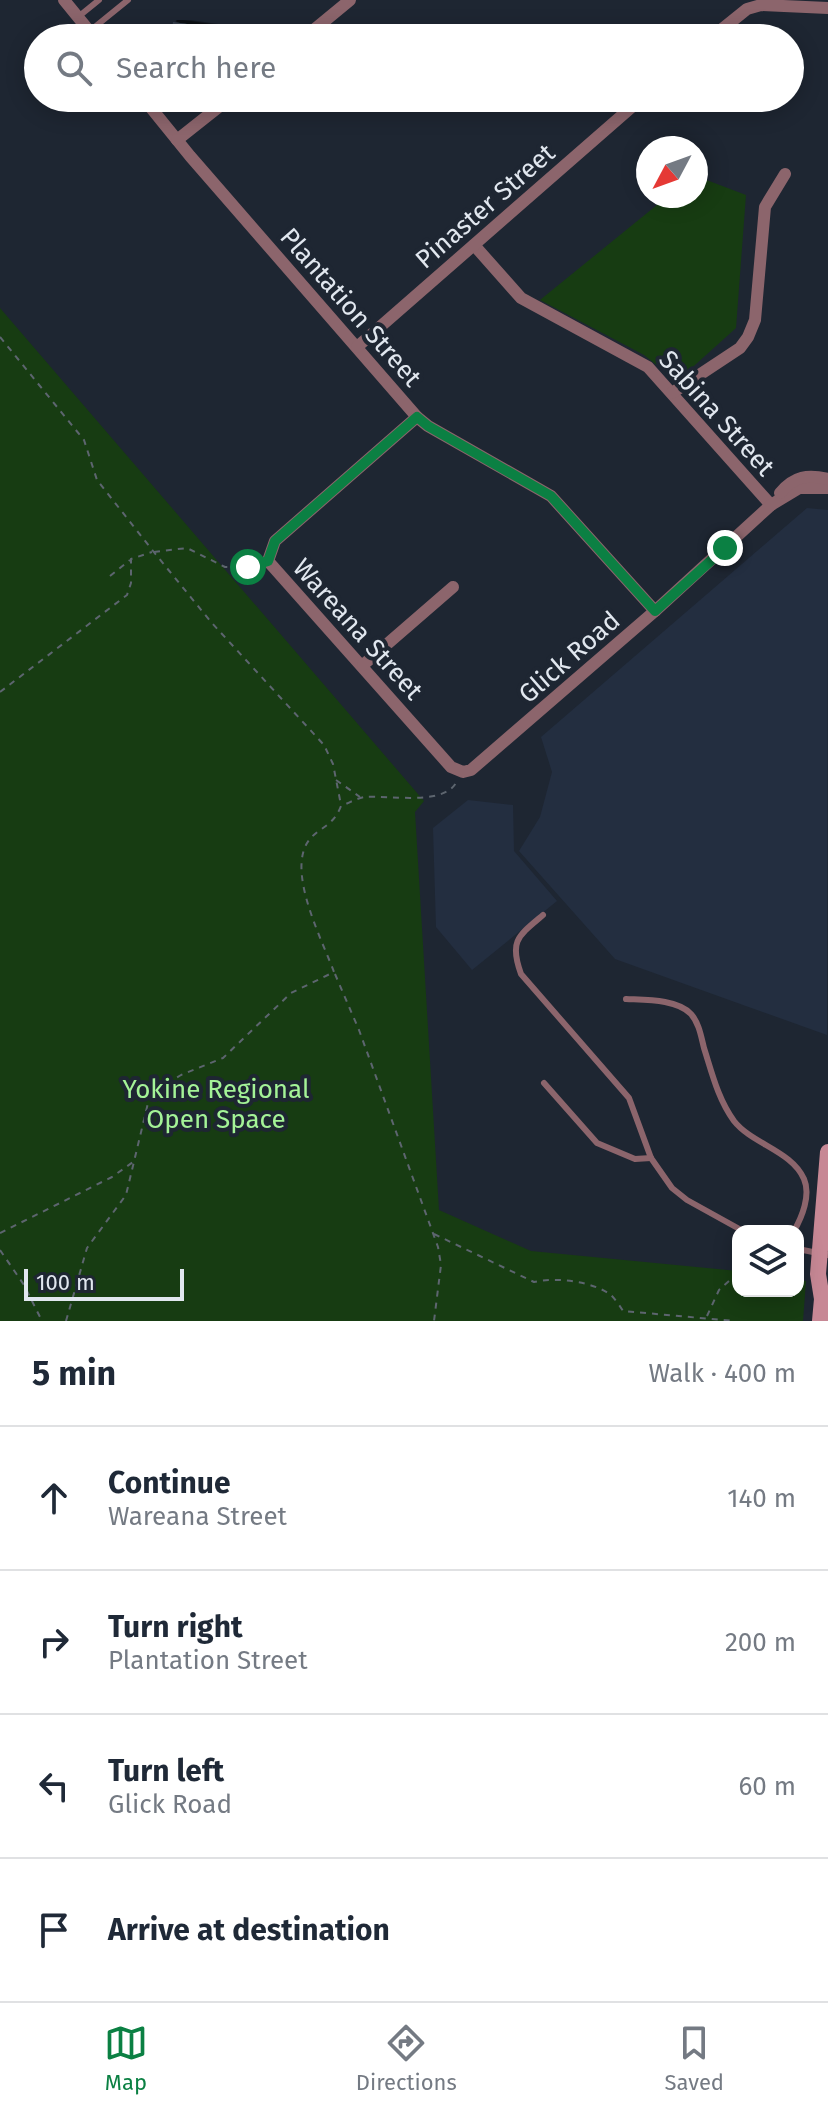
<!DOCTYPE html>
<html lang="en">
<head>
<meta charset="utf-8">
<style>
  :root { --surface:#fff; --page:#f6f6f7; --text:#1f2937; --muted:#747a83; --line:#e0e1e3; --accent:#0b8043 }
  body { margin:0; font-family:"Fira Sans",sans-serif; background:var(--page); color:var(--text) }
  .controls { position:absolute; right:24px; bottom:24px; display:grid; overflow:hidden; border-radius:16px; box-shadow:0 4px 20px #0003 }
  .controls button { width:72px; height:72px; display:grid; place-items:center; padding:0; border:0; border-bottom:2px solid var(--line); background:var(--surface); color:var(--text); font:40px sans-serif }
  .compass { position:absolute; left:636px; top:136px; width:72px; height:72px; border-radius:50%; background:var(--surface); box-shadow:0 4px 20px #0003; rotate:229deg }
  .scale { position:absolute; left:24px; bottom:20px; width:160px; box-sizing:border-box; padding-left:8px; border:4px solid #e1e7ef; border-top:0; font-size:22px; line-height:28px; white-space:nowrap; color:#e1e7ef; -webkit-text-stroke:6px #1e2632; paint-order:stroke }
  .stop { position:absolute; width:24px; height:24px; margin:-18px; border:6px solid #0b8043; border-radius:50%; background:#fff }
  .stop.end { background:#0b8043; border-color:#fff; box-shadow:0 2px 8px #0008 }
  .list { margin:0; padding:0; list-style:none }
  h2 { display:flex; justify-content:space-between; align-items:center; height:104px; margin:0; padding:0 32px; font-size:34px }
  h2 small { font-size:26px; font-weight:400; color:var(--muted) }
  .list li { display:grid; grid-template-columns:52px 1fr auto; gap:24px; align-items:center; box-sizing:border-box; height:144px; padding:0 32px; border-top:2px solid var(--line) }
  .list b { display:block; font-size:30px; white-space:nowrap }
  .list p { margin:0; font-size:26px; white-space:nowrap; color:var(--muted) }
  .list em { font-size:26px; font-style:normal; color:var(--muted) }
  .icon { flex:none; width:44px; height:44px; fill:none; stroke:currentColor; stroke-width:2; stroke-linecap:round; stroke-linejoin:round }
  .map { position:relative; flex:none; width:828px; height:1321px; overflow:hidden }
  .search { position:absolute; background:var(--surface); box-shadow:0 4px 20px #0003; left:24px; right:24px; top:24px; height:88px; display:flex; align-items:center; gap:20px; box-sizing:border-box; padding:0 28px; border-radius:44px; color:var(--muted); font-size:30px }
  .sheet { height:680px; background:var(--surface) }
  nav { display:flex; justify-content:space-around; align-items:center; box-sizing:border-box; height:112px; border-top:2px solid var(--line); background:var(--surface); font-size:22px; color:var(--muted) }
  nav a { display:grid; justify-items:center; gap:4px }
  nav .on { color:var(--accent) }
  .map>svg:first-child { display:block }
</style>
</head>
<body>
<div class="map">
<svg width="828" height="1321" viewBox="0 0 828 1321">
  <defs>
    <filter id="shadow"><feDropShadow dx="3.5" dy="-3.5" stdDeviation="0" flood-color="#0009"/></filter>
  </defs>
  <rect width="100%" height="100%" fill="#1e2632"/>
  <g fill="#232e40">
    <polygon points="807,508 828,510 827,1035 615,959 519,851 540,817 552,772 541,737"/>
    <polygon points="468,800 513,805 514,851 557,901 472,970 436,927 433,828"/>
  </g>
  <g fill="#173c12">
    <polygon points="696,176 746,195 736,328 685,374 668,374 644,355 540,300 668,196 696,196"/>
    <polygon points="0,308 424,801 415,812 439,1210 531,1251 738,1271 738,1291 798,1291 798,1280 806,1281 803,1321 0,1321"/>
  </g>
  <polygon fill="#38404e" filter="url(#shadow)" points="173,22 215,28 214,38 171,38"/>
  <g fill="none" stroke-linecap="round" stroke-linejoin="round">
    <g stroke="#5d656f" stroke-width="2" stroke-dasharray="6 6" stroke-linecap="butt">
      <polyline points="0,337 84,440 97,480 153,551 211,622 324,745 333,764 341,805"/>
      <polyline points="154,552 187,548 225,567 248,567 259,564"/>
      <polyline points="110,576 130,560"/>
      <polyline points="0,692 127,595 131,583 131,559 152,552"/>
      <polyline points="336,780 360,797"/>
      <polyline points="335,974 359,1030 438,1247 441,1265 434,1321"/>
      <polyline points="0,1233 112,1177 133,1162"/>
      <path d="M434,1234L534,1282C556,1277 592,1281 611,1295C615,1299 620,1306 623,1311L734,1321"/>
      <polyline points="0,1250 24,1285 42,1321"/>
      <polyline points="707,1316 719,1290 738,1273"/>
      <path d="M66,1321L87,1248L126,1195L148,1103L159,1088L181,1075L223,1058L291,993L334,972C322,940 291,880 305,847C314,827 332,830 341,806C349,803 357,798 365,797C389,795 442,806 456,783"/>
    </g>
    <g stroke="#8c656c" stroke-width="6">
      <polyline points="78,17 99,0"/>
      <polyline points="91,30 128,0"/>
      <path d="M543,915C518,936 509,941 521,974L629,1098L651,1158L672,1188L687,1200L743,1231"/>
      <path d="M626,999C645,1000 677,999 691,1014C699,1023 701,1036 704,1048C712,1073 718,1099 734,1121C752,1144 792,1151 804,1179C811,1195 802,1217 794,1231"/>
      <polyline points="544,1083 597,1143 635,1159 651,1158"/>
      <polyline points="798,1249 828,1255"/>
    </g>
    <g stroke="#8c656c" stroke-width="12">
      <polyline points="64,0 95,38"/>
      <polyline points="304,38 350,0"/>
      <polyline points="711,38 747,9 761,5 828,8"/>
      <polyline points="143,98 190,156 417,417 428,426 551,496 655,611"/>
      <polyline points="177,140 230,98"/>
      <polyline points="474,245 521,298 648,367 771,505"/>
      <polyline points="357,347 642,98"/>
      <polyline points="672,393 740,348 748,337 755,320 765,207 785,174"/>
      <polyline points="417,417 275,541 268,561 451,767 463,772 471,770 655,611 771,505 799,488 828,488"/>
      <path d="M780,493C794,476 808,474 828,479"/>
      <polyline points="363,665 453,587"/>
    </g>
    <polyline stroke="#c78895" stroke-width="16" points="820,1321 822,1299 818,1274 828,1152"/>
  </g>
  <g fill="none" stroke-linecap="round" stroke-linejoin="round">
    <polyline stroke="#0b8043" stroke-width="10" points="248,567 268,561 275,541 417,417 428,426 551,496 655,611 725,548"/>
  </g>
  <g text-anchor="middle" stroke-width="8" stroke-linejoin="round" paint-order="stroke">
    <g font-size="26" fill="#e1e7ef" stroke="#1e2632">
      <text transform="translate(485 206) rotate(-41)" y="9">Pinaster Street</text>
      <text transform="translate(351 307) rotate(49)" y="9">Plantation Street</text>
      <text transform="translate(717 413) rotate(48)" y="9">Sabina Street</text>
      <text transform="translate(358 629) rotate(48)" y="9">Wareana Street</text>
      <text transform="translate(569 657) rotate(-41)" y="9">Glick Road</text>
    </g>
    <g font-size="26" fill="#a4f397" stroke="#1e2632">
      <text x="216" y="1098">Yokine Regional<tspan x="216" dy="30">Open Space</tspan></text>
    </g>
  </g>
</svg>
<div class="controls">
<button><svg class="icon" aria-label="layers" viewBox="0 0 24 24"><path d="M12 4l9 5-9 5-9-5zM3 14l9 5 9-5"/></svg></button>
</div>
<svg class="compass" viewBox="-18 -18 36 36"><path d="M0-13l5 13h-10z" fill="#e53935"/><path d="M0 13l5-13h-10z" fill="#747a83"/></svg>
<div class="scale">100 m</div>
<div class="stop" style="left:248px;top:567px"></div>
<div class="stop end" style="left:725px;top:548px"></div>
<div class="search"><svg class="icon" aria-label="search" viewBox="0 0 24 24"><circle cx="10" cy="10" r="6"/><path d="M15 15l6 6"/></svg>Search here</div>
</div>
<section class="sheet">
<h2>5 min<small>Walk · 400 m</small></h2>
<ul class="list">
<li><svg class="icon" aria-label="ahead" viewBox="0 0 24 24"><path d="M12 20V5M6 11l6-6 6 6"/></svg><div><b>Continue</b><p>Wareana Street</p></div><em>140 m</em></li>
<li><svg class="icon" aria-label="right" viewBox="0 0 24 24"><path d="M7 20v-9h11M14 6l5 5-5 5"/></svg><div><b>Turn right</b><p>Plantation Street</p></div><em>200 m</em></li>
<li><svg class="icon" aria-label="left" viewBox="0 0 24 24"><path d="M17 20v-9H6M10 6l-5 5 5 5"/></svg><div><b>Turn left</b><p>Glick Road</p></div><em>60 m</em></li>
<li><svg class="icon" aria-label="arrive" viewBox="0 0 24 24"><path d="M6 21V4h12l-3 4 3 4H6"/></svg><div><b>Arrive at destination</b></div></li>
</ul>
</section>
<nav>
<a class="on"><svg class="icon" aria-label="map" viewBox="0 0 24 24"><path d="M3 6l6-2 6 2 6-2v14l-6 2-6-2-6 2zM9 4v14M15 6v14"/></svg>Map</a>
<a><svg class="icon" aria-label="directions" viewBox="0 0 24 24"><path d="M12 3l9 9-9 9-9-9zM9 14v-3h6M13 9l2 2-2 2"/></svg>Directions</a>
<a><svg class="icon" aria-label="saved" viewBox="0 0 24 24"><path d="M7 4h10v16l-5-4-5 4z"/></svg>Saved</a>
</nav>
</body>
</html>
